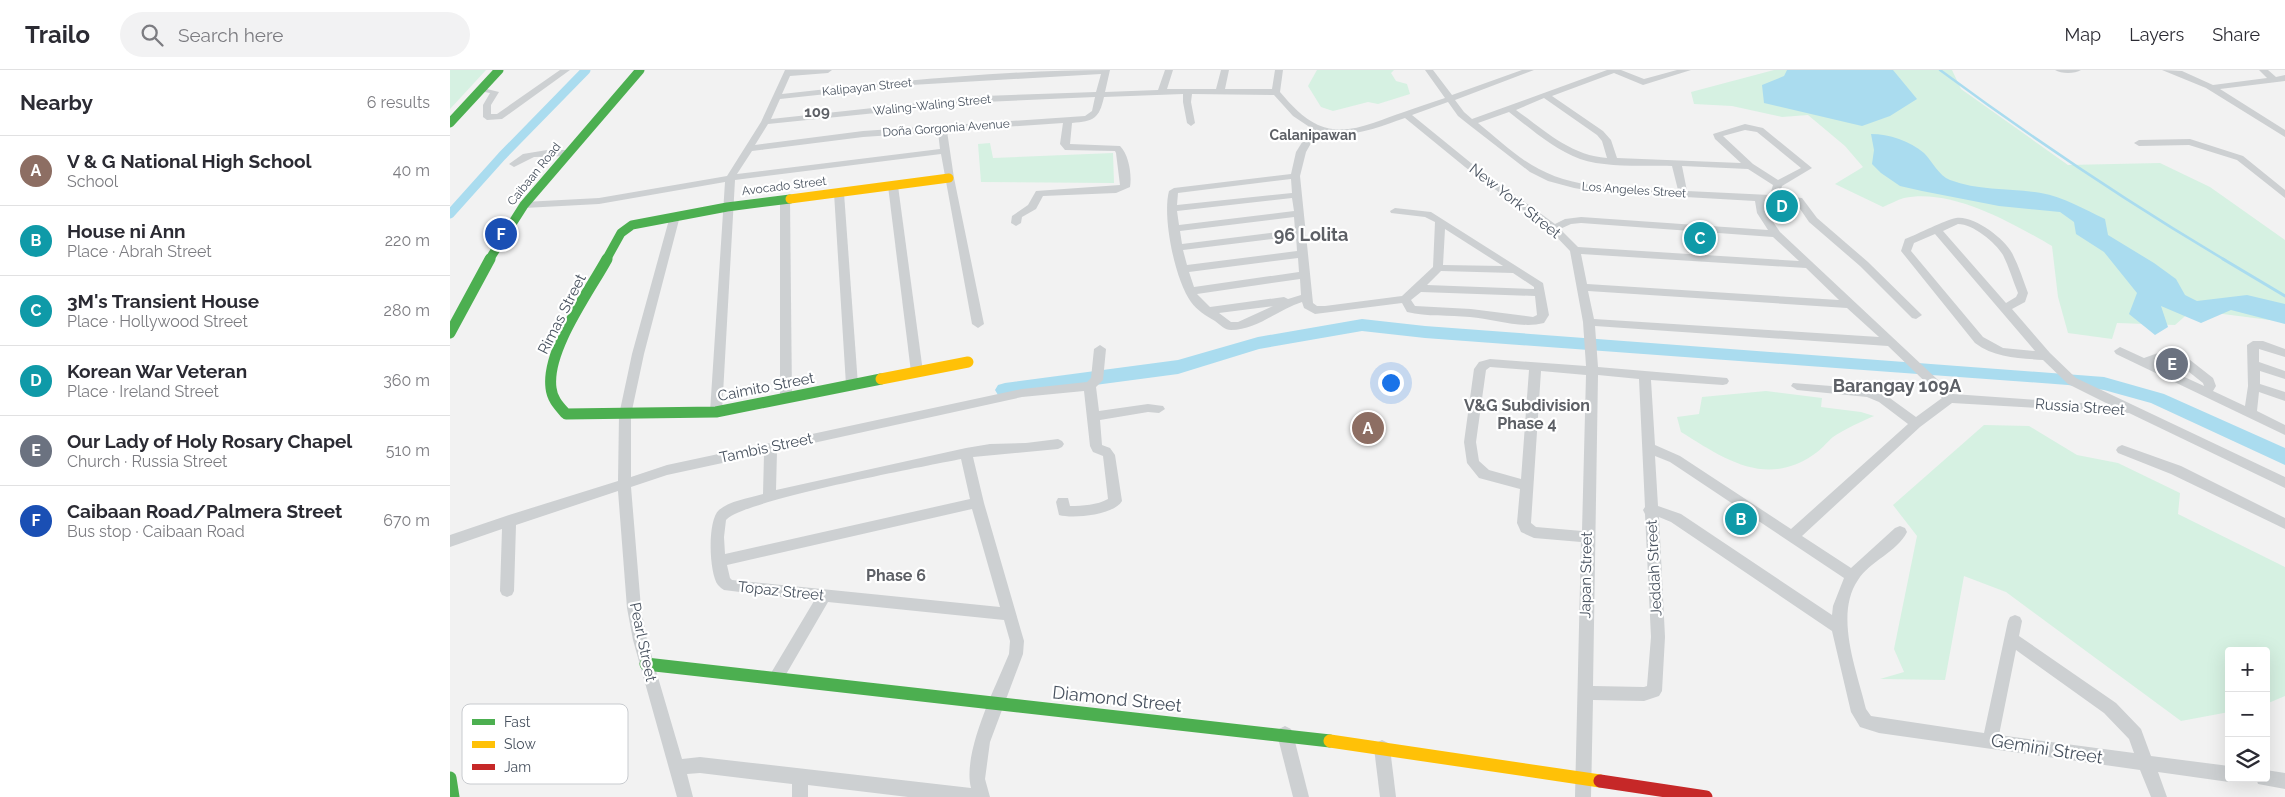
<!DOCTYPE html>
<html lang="en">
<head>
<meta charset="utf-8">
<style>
  :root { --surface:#fff; --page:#f2f2f3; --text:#2b2b33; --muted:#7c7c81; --line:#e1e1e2; --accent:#0f766e }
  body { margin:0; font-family:Raleway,sans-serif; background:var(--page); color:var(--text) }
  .controls { position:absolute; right:15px; bottom:15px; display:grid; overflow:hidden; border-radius:5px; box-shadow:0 5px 20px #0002 }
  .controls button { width:45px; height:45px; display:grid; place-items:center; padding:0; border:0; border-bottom:1px solid var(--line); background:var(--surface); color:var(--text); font:25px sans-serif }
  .you { position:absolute; left:940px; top:312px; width:18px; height:18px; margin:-12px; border:4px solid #fff; border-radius:50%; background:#1a73e8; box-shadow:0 0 0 8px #1a73e833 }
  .badge { display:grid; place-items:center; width:32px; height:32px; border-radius:50%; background:var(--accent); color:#fff; font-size:16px; font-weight:700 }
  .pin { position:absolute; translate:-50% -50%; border:2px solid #fff; box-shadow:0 1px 5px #0006 }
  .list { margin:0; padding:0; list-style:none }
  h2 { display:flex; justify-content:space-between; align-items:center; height:65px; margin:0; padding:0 20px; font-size:21px }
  h2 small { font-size:16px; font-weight:400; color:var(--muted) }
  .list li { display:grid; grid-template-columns:32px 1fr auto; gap:15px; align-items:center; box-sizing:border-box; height:70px; padding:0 20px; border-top:1px solid var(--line) }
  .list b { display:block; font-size:19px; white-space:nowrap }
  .list p { margin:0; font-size:16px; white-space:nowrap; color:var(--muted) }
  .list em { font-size:16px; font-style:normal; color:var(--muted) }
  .icon { flex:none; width:28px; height:28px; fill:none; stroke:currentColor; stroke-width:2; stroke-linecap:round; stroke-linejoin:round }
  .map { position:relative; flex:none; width:1835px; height:727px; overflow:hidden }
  header { display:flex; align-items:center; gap:30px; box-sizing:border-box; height:70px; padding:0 25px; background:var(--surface); border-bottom:1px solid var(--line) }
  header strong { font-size:24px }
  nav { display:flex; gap:28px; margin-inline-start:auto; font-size:18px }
  .search { width:350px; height:45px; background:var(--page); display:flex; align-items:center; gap:12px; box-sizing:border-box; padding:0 18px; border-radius:28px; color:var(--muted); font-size:19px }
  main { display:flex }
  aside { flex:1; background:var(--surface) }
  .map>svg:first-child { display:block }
</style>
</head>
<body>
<header>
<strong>Trailo</strong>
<div class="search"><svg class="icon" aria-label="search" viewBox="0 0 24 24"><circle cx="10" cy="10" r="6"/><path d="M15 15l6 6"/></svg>Search here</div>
<nav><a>Map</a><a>Layers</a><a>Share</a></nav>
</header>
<main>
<aside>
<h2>Nearby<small>6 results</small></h2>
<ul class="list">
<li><span class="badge" style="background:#8d6e63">A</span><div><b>V &amp; G National High School</b><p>School</p></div><em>40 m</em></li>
<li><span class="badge" style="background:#0f9aa8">B</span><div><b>House ni Ann</b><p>Place · Abrah Street</p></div><em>220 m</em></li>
<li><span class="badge" style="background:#0f9aa8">C</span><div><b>3M's Transient House</b><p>Place · Hollywood Street</p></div><em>280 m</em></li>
<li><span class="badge" style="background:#0f9aa8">D</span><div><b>Korean War Veteran</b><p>Place · Ireland Street</p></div><em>360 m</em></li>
<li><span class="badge" style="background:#6b7280">E</span><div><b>Our Lady of Holy Rosary Chapel</b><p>Church · Russia Street</p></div><em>510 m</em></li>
<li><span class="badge" style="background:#1a4fb4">F</span><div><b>Caibaan Road/Palmera Street</b><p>Bus stop · Caibaan Road</p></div><em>670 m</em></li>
</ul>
</aside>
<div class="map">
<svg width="1835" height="727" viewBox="0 0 1835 727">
  <rect width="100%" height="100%" fill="#f2f2f2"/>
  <g fill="#d6f1e2">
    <polygon points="0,0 36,0 0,39"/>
    <polygon points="867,0 944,0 941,3 946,11 957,14 960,24 928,34 918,32 883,41 871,37 858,16"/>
    <path d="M1324,0H1502L1511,19L1618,95L1710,93L1760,117L1835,170V252L1742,240L1725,255L1667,253L1662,269L1618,263L1608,227L1602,176C1562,153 1502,118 1454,128C1447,130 1440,134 1433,137L1385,114L1413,97L1395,76L1358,45L1332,47L1282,36L1244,34L1241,22Z"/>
    <polygon points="540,73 543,88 663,83 664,113 531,112 528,74"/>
    <path d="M1316,321L1372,328L1371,337L1411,342L1424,346C1410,352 1395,359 1383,367C1376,373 1371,380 1363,385C1315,418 1273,388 1231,362L1227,347L1249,344L1252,327Z"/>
    <polygon points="1534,355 1579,356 1627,385 1668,393 1730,423 1728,444 1835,497 1835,626 1816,634 1816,581 1779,581 1779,642 1731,651 1556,522 1514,506 1495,610 1430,609 1454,602 1444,579 1467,466 1443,435"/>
  </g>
  <g fill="#aadcef">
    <polygon points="1337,0 1443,0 1467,29 1440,46 1412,56 1314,33 1312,15 1334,6"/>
    <path d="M1421,64C1439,64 1460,71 1474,83C1482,91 1489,106 1500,110C1529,121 1561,118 1591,123C1613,127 1634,139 1655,149L1658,165L1704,193L1726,209L1735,225L1747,231L1797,225L1835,234V254L1781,240L1751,253L1711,236L1718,257L1705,265L1679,244L1687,223L1654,182L1626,164L1624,152L1610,142L1549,136L1472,121L1450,116L1431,103L1422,94L1424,80Z"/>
  </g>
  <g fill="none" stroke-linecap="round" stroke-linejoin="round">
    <path stroke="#aadcef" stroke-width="2.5" d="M1490,0C1582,68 1677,132 1775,190"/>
    <polyline stroke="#aadcef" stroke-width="3" points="1773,189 1835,226"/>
    <polyline stroke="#aadcef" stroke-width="9" points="0,144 52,86 136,0"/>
    <polygon fill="#aadcef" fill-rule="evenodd" points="912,249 975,256 1654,307 1714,324 1835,378 1835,395 1701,333 1654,320 1618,315 975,268 912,261 809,279 728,304 555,327 548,325 545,320 548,315 555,313 728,290 808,267"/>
  </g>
  <g fill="#d9d9db" stroke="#e3e3e4">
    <polygon points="1241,163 1256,164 1259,173 1243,172"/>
    <polygon points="1291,444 1300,454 1294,461 1282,454"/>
  </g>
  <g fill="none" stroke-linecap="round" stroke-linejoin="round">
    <g fill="#cdd0d2" fill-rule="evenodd">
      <polygon points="110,0 120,0 52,49 37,50 33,47 33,35 40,23 29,21 29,17 49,22 41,35 41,44 47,44"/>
      <path d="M335,0H382L378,3L340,6L332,24C441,12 551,0 660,0L655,22L708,20L715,0H723L717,19H766L771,0H779L775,19H822L825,0H833L830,22C841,35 853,48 868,55C897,68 928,50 954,42C967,37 981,33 995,28L975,0H983L1002,25L1072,0H1084L1005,30L1014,42L1022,49L1157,0H1171L1194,9L1227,0H1241L1193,15L1164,3L1102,26L1153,61L1161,70L1167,88L1291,93L1265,69L1263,64L1295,54L1313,58L1362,98L1332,116L1329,126L1352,128L1367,148L1418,192L1472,245L1466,249L1462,248L1410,196L1359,152L1346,133L1315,131L1317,143L1330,162L1503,324L1660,335L1618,314L1593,290C1568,288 1545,288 1525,273L1451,181L1455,169C1468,164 1495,150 1506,148C1523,145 1554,168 1562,183C1569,196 1573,210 1578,223L1575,232L1562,239L1600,283L1626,308L1835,407V418L1679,343L1502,333L1470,357L1352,466L1401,498L1445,458L1450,456L1455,458L1457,462C1447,482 1420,491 1408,510C1384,545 1407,601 1416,639L1421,646L1534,663L1558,551L1560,547L1565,545L1570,547L1572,551L1569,566L1666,633L1691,659L1701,686L1779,696V708L1785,710L1779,712L1708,702L1717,727H1701L1690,700L1429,663L1410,657L1401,642L1382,561L1221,452L1209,447L1215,567L1212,621L1209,626L1194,631L1143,630L1141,727H1125L1131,472L1084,468L1071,462L1067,453L1070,419L1029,408L1017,393L1014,372L1024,299L1029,292L1040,289L1136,296L1133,252L1120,181L1100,160L1015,97L955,48C926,58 898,70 868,61L856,82L850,106L863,233L867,236H875L952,226L983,197L985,152L975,147L941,143L940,141L945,138L981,142L1093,213L1099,245L1094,253C1071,259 1043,249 1020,247C999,245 977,247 957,242L952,233L865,244L854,238L852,232C829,239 807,260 781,260C775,260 770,255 765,251C756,246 747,240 741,232C725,210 712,147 719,121L724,118L841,104L846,82L861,58L843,46L824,25L742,24L741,32L745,53L741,56L737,53L733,32V24L654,27C649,49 644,51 622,53L620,74L670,76C679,85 682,105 680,117L666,123L593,126L586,139L572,147L571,153L566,156L561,153L562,146L578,135L586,121L670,115L666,83L665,81L615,80L610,74L613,53L497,61L504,108L534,254L528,258L522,254L491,84L285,110L272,342L270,345H262L260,342L275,112L149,134L74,138L69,135L74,132L149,128L277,106L311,52ZM651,4L646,22L534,26L321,49L330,29L461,15ZM645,27L642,41L635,46L413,61L305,75L318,54L534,32ZM1094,28L1147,65L1152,71L1157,88C1121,86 1094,60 1066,40ZM998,32L1008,46L1018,54L1080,102L1098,111L1124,118L1148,122L1305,131L1307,143L1318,160L1131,147L1115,149L1105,154L1021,93L962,45ZM1059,42C1081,59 1103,79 1130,89C1156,98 1194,95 1222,96L1228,120C1182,118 1130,121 1089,99C1067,88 1047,68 1028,53ZM1295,60L1307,62L1351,98L1328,110L1303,94L1273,66ZM488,62L490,79L287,104L302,81L413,67ZM1232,96L1298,99L1323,115L1320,125L1237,121ZM841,109L842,123L727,135L728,123ZM842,128L844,141L729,155L727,141ZM844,147L845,160L732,174L730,161ZM1131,153L1323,167L1349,191L1128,177L1110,159L1121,154ZM1508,154C1523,154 1545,172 1553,185C1559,197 1563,211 1568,223L1566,227L1556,233L1493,161ZM995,159L1053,196L993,195ZM1485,164L1585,281L1553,278L1533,267L1461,181L1464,173ZM846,166L847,181L737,195L733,180ZM1131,184L1356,198L1389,230L1137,214ZM848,188L849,202L744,217L739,202ZM991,201L1063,203L1084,217V219L977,215ZM850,209L851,225L838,229L834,227L760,237L747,224ZM1138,221L1397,238L1429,267L1144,249ZM971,222L1085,226L1087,245L1083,247L1021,239L965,236L961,230ZM823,236L788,252H781L769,243ZM1145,256L1438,276L1492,328L1466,347L1437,326L1419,319L1343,313L1341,316L1347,320L1417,327L1429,332L1458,354L1341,459L1230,386L1205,375L1201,310L1273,315L1277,314L1279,311L1277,308L1148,297ZM1040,297L1079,300L1071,409L1039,400L1029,391L1026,372L1036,300ZM1091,301L1136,305L1132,461L1086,457L1081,453ZM1148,305L1189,309L1195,437L1193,440L1195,444L1201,567L1197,616L1194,617L1143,616ZM1205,386L1220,392L1394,508L1383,536L1382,545L1231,444L1208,436ZM1566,580L1654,643L1679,669L1684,683L1549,665Z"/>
      <path d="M1605,0H1631C1625,4 1611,4 1605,0Z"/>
      <polygon points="1712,0 1732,1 1763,15 1817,8 1809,0 1818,0 1826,7 1835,5 1835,11 1770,19 1835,60 1835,67 1756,18"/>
      <polygon points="1740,69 1793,86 1835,120 1835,128 1787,90 1739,75 1689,76 1684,73 1689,70"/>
      <polygon points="97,80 119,80 124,83 119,86 84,87 64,97 59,94 73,84"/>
      <polygon points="443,113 448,116 473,302 467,306 461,302 438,116"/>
      <polygon points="389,120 394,123 408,315 402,319 396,315 384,123"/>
      <polygon points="335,126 340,129 342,329 336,333 330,329 330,129"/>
      <path d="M225,143L230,146L194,284L181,345V407L217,395L572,319L637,312L641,308L644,279L650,275L656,279L653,310L646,317L649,341L698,334L713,336L715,339L709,343L698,342L650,350L652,375L660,378L665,385L672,431C664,445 623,449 609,445L606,432L608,428H618L620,436C633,436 647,435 658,429L653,386L643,382L640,376L634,321L572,327L327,381L326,420L516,378L540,374L576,373L608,369L612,371L614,374L612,377L608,379L523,387L534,433L574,571L573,584L540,672L535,709L540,727H458L358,715V727H342V714L250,703L237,704L243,727H227L183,570L177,538L168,421L66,455L64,521L62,525L57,527L52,525L50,521L52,459L0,477V465L59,445L168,411L169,345L182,284L220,146ZM314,384L313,424C299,428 279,431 269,440C257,450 259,504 268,515C270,517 272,519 274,520L364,531L321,603L318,608L321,613L326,615L331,613L378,532L554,550L560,571L559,584C545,618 512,683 521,718L250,687L232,689L197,570L191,538L181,417L217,405ZM511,389L520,429L275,484L274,467L276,450C291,431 476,396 511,389ZM522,439L550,537L282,510L280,508L277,495Z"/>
      <path d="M1803,271H1813L1835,279V287L1809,279V292L1835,301V309L1810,301V314L1835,322V331L1809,322L1807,341L1835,355V365L1666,284L1664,281L1670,277L1694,288L1722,278L1726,279L1763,308L1766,316L1763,321L1795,336L1798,316L1797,275ZM1720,287L1753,313L1754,316L1704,293Z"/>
      <polygon points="1672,375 1731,396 1835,448 1835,459 1721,404 1668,383 1666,380 1668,377"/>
      <polygon points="835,656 841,659 843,664 859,727 843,727 827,664 829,659"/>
      <polygon points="932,670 938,673 940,678 946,727 930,727 924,678 926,673"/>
      <polygon points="1816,700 1835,703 1835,719 1808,714 1806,708 1816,708"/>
    </g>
    <g stroke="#4caf50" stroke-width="9">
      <polyline points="0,53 49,0"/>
      <polyline points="39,190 74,135 190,0"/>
      <polyline points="156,190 171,163 182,155 277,137 340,129"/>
    </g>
    <g stroke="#4caf50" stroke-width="11">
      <path d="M157,189C139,222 96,280 101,318C102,329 109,336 116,344L266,342L431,309"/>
      <polyline points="0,263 40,189"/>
    </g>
    <g stroke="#4caf50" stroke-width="13">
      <polyline points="196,594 880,671"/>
      <polyline points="0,708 3,727"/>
    </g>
    <polyline stroke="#ffc107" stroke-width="9" points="340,129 499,108"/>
    <polyline stroke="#ffc107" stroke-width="11" points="431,309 518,292"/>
    <polyline stroke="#ffc107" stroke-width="13" points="880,671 1150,711"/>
    <polyline stroke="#c62828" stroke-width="13" points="1150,711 1256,727"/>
  </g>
  <g text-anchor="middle" stroke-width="4.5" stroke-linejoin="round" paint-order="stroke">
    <g font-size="12" fill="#48525f" stroke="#fff">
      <text transform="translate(417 17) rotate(-6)" y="4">Kalipayan Street</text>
      <text transform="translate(482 35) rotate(-6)" y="4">Waling-Waling Street</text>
      <text transform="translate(496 58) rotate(-4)" y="4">Doña Gorgonia Avenue</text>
      <text transform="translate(84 104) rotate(-51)" y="4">Caibaan Road</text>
      <text transform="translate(334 116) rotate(-7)" y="4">Avocado Street</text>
      <text transform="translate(1184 120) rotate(4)" y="4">Los Angeles Street</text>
    </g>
    <g font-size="14" font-weight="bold" fill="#5d6066" stroke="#fff">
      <text x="863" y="70">Calanipawan</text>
    </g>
    <g font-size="15" font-weight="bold" fill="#5d6066" stroke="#fff">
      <text x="367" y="47">109</text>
    </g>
    <g font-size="15" fill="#48525f" stroke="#fff">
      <text transform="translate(1065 131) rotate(38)" y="5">New York Street</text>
      <text transform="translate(112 244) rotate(-63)" y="5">Rimas Street</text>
      <text transform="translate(316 317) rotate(-11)" y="5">Caimito Street</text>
      <text transform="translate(1630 337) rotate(4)" y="5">Russia Street</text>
      <text transform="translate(316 378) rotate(-12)" y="5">Tambis Street</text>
      <text transform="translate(1204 498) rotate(-93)" y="5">Jeddah Street</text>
      <text transform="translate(1136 505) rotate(-89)" y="5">Japan Street</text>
      <text transform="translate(331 521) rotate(6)" y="5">Topaz Street</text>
      <text transform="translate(193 572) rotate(78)" y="5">Pearl Street</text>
    </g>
    <g font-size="16" font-weight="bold" fill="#5d6066" stroke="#fff">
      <text x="1077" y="341">V&amp;G Subdivision<tspan x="1077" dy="18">Phase 4</tspan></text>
      <text x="446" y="511">Phase 6</text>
    </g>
    <g font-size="18" font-weight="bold" fill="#5d6066" stroke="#fff">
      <text x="861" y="171">96 Lolita</text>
      <text x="1447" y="322">Barangay 109A</text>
    </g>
    <g font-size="18" fill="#48525f" stroke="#fff">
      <text transform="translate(667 629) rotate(6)" y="6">Diamond Street</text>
      <text transform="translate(1597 679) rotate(9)" y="6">Gemini Street</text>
    </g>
  </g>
  <rect x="12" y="634" width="166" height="80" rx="8" fill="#fff" stroke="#c8cbcf" stroke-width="1"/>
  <rect x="22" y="649" width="23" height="6" fill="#4caf50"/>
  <rect x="22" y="671" width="23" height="7" fill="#ffc107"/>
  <rect x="22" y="694" width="23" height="6" fill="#c62828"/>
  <g font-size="14" fill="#48525f">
    <text x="54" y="657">Fast</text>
    <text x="54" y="679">Slow</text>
    <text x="54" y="702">Jam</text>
  </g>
</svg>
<div class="controls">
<button>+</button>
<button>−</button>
<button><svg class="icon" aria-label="layers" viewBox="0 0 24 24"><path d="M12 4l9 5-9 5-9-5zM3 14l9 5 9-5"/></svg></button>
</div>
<div class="you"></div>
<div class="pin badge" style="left:918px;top:358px;background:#8d6e63">A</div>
<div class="pin badge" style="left:1291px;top:449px;background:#0f9aa8">B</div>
<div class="pin badge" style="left:1250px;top:168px;background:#0f9aa8">C</div>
<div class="pin badge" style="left:1332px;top:136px;background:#0f9aa8">D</div>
<div class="pin badge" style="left:1722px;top:294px;background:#6b7280">E</div>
<div class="pin badge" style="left:51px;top:164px;background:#1a4fb4">F</div>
</div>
</main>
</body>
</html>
